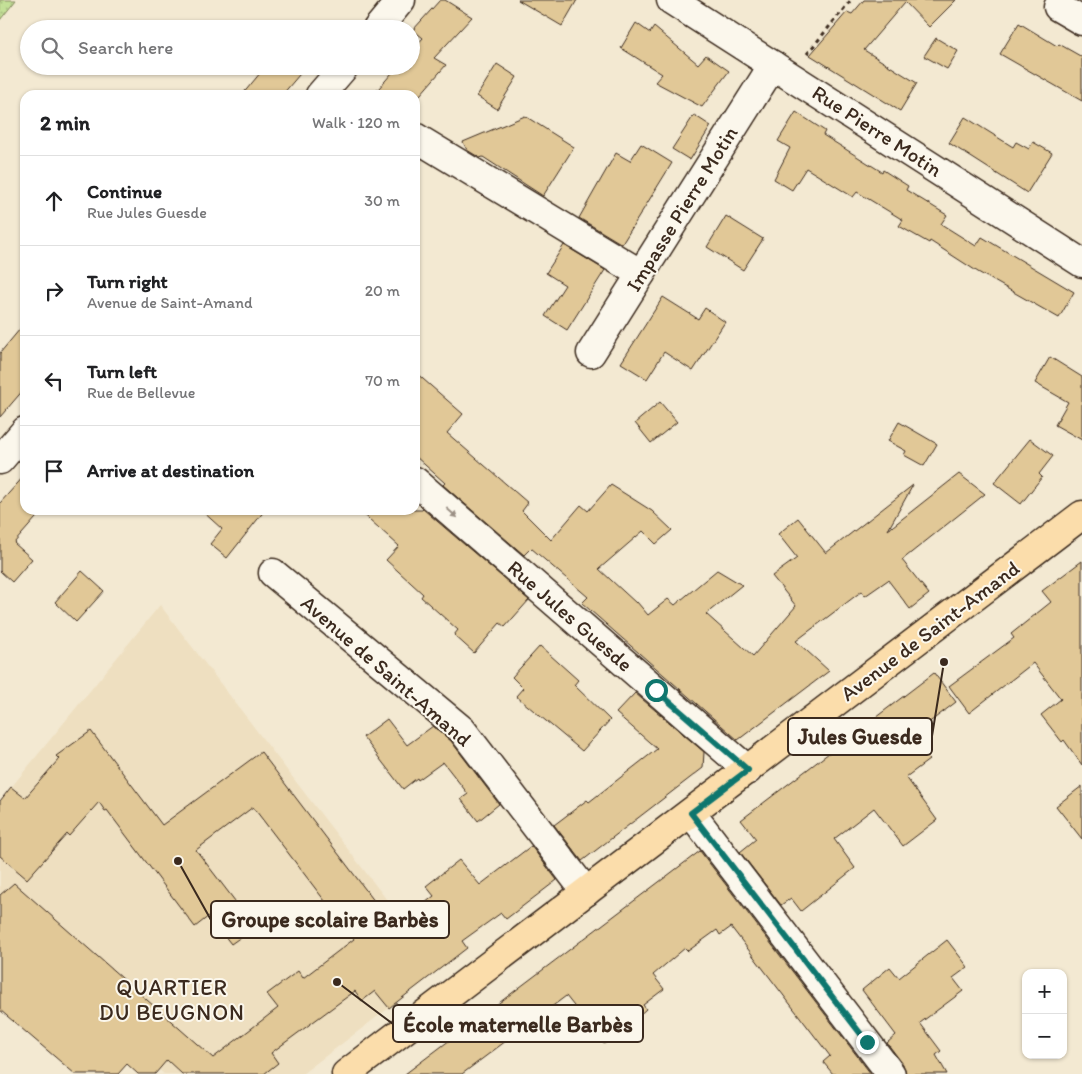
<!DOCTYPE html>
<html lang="en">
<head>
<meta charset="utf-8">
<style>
  :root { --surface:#fff; --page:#f2f2f2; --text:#202124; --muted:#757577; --line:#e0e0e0 }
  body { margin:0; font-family:Itim,sans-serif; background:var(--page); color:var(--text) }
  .controls { position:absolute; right:15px; bottom:15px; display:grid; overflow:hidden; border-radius:10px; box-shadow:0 1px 4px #0004 }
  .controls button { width:45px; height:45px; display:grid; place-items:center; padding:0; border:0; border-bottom:1px solid var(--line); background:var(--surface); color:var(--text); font:25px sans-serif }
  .stop { position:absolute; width:15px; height:15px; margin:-11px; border:4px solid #0f766e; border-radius:50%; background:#fff }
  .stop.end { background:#0f766e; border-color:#fff; box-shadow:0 1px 5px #0008 }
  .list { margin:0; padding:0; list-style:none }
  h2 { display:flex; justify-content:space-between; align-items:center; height:65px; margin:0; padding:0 20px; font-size:21px }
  h2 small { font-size:16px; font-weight:400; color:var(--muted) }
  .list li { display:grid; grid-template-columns:32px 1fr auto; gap:15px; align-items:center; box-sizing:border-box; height:90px; padding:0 20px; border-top:1px solid var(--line) }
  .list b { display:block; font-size:19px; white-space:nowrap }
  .list p { margin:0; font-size:16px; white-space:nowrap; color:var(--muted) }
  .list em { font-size:16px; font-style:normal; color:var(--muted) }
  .icon { flex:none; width:28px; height:28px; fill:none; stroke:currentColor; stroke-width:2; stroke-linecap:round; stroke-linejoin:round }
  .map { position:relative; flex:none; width:1082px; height:1074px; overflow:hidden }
  .search { position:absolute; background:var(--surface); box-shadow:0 1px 4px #0004; left:20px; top:20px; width:400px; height:55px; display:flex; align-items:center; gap:12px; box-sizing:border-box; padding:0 18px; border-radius:28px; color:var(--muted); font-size:19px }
  .panel { position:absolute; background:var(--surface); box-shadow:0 1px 4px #0004; left:20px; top:90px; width:400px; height:425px; border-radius:15px }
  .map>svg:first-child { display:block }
</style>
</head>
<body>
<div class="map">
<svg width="1082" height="1074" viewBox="0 0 1082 1074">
  <defs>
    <pattern id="garden-dots" width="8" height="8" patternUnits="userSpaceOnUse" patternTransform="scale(1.25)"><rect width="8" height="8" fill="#c4e097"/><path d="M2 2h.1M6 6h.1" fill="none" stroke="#a9c082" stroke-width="1.8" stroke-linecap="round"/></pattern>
  </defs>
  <rect width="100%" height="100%" fill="#f3e9d2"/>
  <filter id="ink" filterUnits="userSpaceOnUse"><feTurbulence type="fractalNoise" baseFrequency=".02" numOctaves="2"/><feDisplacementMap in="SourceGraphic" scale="10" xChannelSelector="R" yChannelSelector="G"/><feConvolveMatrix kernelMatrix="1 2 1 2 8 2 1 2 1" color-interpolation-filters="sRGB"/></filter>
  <g filter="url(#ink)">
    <polygon fill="#eedfc0" points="160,605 440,969 302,1074 164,1074 0,931 0,801"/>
    <polygon fill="url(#garden-dots)" stroke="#80855a" points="0,0 16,0 0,20"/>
    <g fill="#e1c897" stroke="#3b2a1e">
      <polygon points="440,0 445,0 472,17 434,58 446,65 420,95 373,95 398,66 411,66 411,44 415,47 423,38 413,30"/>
      <polygon points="518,0 577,0 562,26"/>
      <polygon points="864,0 956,0 929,27 905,2 864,50 917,83 900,111 810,55 847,12 852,14"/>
      <polygon points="636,23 650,33 654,27 698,64 706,55 729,71 702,107 655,82 662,74 621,48"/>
      <polygon points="1019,23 1057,46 1059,44 1082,57 1082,101 1000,54"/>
      <polygon points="936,38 958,51 947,69 924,56"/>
      <polygon points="497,64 517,77 497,109 477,96"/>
      <polygon points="266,66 303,66 305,68 282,95 242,95"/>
      <polygon points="796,112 825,131 823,135 882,172 883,170 908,186 906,190 947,215 941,224 976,246 982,237 1074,292 1059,318 978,272 930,241 929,243 899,226 903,220 857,192 853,197 806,168 792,190 774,179 790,148 778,141"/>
      <polygon points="694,115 711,126 690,160 672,149"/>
      <polygon points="525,116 574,147 543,196 483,157 480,158 467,150 463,142"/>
      <polygon points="965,117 1013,147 1016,142 1029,149 1033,142 1052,153 1027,193 949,143"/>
      <polygon points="641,144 672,163 622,244 579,218 616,153 630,161"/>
      <polygon points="726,216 763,239 743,270 707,247"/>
      <polygon points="564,245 605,270 567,330 545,316 565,285 546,273"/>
      <polygon points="663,297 698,319 705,308 725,322 693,371 664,352 647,379 621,363"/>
      <polygon points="25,323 25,388 0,417 0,353"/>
      <polygon points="1050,357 1082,377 1082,440 1055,425 1068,402 1035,383"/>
      <polygon points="415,372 463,414 447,433 528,503 522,511 551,540 581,505 588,511 611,485 652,511 672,530 656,544 643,531 599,569 636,603 637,602 648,615 668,599 675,605 717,570 742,585 706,614 753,656 796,606 772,576 797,558 778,534 798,518 826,553 913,485 888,530 959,474 985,494 902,560 929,594 910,609 888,580 865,596 862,591 796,641 829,671 738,740 582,603 588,597 531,548 524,555 443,485 445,483 415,456"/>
      <polygon points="660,402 677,422 651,443 635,423"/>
      <polygon points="899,422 937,444 924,466 904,455 906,451 888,441"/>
      <polygon points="1030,439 1053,456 1039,474 1042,477 1021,504 994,483"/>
      <polygon points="25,475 25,510 43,510 14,543 32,559 12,582 0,571 0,503"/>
      <polygon points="423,509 529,600 505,627 500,623 474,653 454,635 458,630 421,597 423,594 386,560 399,546 359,510 422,510"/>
      <polygon points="201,510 265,510 227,558 210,544 222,529"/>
      <polygon points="1082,561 1082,765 1064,740 1062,742 1041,715 1061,699 1033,663 969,713 949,686 1014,638 1011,634 1051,602 1042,591"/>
      <polygon points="82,571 104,591 76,622 55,602"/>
      <polygon points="540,646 578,680 574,685 610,720 582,751 516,696 523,688 512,677"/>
      <polygon points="934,673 956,702 910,737 929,760 906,777 937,820 903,846 874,808 834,839 855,868 801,911 791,898 781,905 740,852 756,839 741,820"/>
      <polygon points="635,693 704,752 703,768 582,861 554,825 587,800 589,802 657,749 616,713"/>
      <polygon points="387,719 407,745 433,726 451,741 499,804 478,821 461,799 468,794 443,762 418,780 417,778 403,789 363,737"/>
      <polygon points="91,731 162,825 261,752 394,927 434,896 426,886 459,860 480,885 531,846 557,880 506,919 501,913 462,941 467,948 389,1008 375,991 362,1001 355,991 271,1053 278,1063 264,1074 182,1074 167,1060 155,1074 138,1074 127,1064 118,1074 75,1074 0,1010 0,895 14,883 213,1058 278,1008 267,994 298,971 303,978 354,939 253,807 196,850 255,927 231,944 209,916 195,927 107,810 105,811 99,802 69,836 67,834 27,879 0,856 0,801 11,787 25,798 59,759 56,756"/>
      <polygon points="1082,786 1082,839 1056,806"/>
      <polygon points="700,851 871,1074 833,1074 823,1062 830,1056 731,927 720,935 717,930 688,951 685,948 653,975 664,989 643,1005 646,1009 636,1018 637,1019 604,1044 566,996 462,1074 405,1074"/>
      <polygon points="947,940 968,967 953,978 963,991 920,1023 941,1051 936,1055 947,1074 906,1074 903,1064 887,1043 896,1035 862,990 890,967 899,978"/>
    </g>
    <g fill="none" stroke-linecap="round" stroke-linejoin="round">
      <defs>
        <g id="minor">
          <polyline points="671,0 1082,263"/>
          <polyline points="1058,7 1082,21"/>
          <polyline points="377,29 401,0"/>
          <polyline points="320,95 345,66"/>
          <polyline points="415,137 641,274"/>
          <polyline points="591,353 773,65"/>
          <polyline points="0,460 25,431"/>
          <polyline points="415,481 748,770"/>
          <polyline points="273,573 462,730 586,892"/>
          <polyline points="691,813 891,1074"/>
        </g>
        <polyline id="major" points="346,1074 1082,515"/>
      </defs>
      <use href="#minor" stroke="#3b2a1e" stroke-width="31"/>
      <use href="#major" stroke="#3b2a1e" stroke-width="31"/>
      <polyline stroke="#3b2a1e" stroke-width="3" stroke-dasharray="4 4" stroke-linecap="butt" points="807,54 851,0"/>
      <use href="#minor" stroke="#fbf7ec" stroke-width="28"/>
      <use href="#major" stroke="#fbddab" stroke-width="28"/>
    </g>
    <defs><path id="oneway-solid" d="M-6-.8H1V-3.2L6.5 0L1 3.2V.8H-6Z" transform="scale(1.25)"/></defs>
    <use fill="#9b9085" href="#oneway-solid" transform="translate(452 513) rotate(41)"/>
  </g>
  <g fill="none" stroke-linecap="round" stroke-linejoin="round" filter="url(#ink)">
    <polyline stroke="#0f766e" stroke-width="6" points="656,690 748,770 691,813 867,1042"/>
  </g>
  <g text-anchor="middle" stroke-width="4" stroke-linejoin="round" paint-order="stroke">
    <g font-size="21" fill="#3b2a1e" stroke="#fbf7ec">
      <text transform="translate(877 131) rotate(33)" y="7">Rue Pierre Motin</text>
      <text transform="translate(682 209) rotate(-58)" y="7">Impasse Pierre Motin</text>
      <text transform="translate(570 616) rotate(41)" y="7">Rue Jules Guesde</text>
      <text transform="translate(930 631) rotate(-37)" y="7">Avenue de Saint-Amand</text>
      <text transform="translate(386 671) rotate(41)" y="7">Avenue de Saint-Amand</text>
    </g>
    <g font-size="22" letter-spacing="1" fill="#3b2a1e" stroke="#fbf7ec">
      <text x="172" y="995">QUARTIER<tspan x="172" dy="25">DU BEUGNON</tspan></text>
    </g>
  </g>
  <path fill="none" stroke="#3b2a1e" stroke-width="2" d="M944 662L932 736M178 861L211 920M337 982L393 1024"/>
  <g fill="#3b2a1e" stroke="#fbf7ec" stroke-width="2">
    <circle cx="944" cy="662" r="5"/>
    <circle cx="178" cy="861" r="5"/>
    <circle cx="337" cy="982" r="5"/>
  </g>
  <g fill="#fbf7ec" stroke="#3b2a1e" stroke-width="2">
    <rect x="788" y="718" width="144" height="37" rx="5"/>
    <rect x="211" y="901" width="238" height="37" rx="5"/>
    <rect x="393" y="1005" width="250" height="37" rx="5"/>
  </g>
  <g font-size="22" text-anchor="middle" font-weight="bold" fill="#3b2a1e">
    <text x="860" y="744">Jules Guesde</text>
    <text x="330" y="927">Groupe scolaire Barbès</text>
    <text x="518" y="1032">École maternelle Barbès</text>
  </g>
</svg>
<div class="controls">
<button>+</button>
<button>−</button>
</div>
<div class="stop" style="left:656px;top:690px"></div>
<div class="stop end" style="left:867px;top:1042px"></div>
<div class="search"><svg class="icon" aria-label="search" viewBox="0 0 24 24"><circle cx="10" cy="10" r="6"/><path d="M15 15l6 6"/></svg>Search here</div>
<section class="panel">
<h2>2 min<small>Walk · 120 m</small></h2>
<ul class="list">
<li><svg class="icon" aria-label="ahead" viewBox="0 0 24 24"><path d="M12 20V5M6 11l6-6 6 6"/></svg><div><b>Continue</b><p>Rue Jules Guesde</p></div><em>30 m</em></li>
<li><svg class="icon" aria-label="right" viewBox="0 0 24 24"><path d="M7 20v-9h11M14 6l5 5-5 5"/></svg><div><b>Turn right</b><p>Avenue de Saint-Amand</p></div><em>20 m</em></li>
<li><svg class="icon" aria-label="left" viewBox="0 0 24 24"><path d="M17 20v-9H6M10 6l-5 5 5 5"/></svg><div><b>Turn left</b><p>Rue de Bellevue</p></div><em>70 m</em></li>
<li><svg class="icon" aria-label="arrive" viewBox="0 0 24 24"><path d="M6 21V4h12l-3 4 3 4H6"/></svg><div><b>Arrive at destination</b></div></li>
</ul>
</section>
</div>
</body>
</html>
